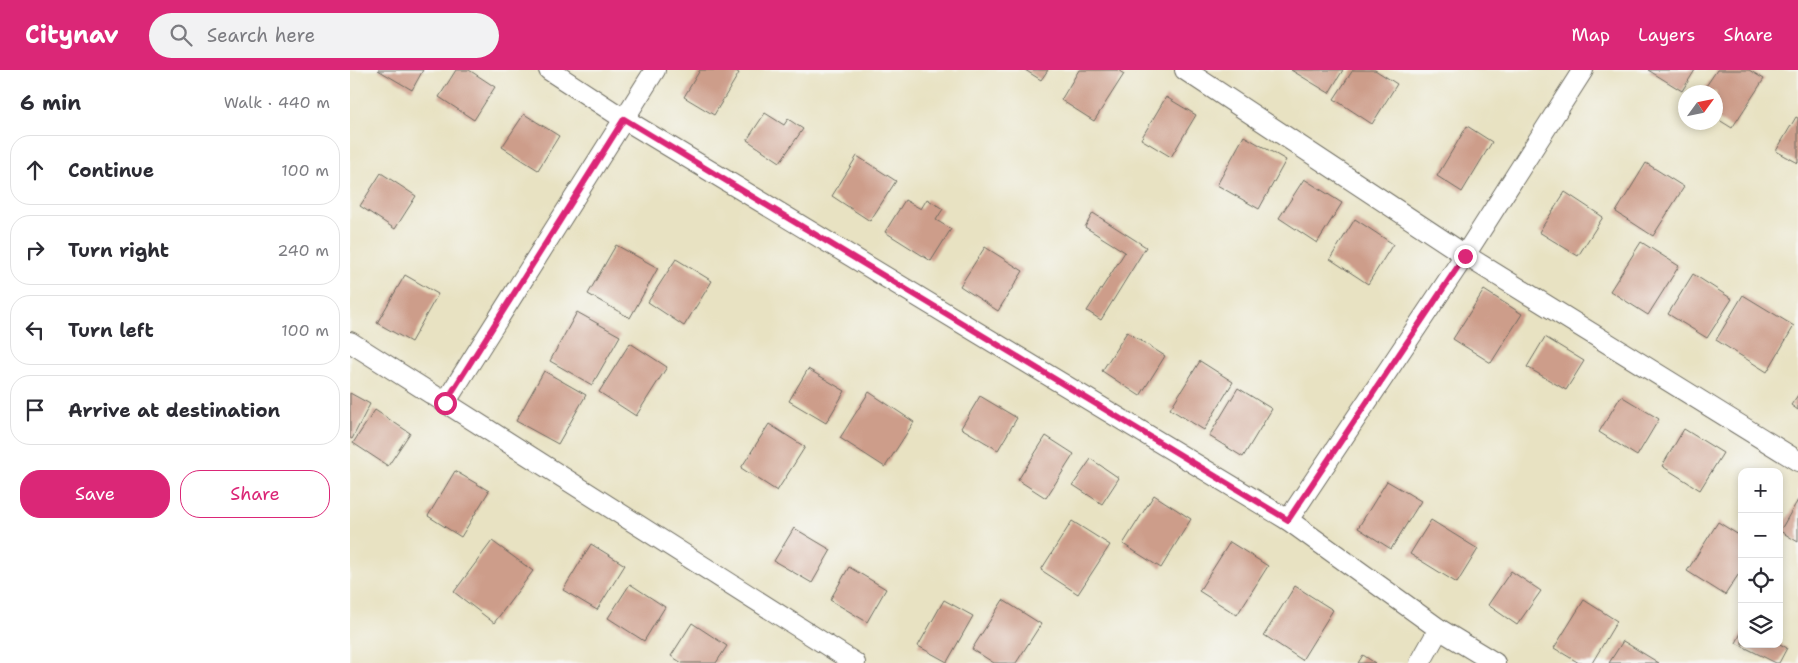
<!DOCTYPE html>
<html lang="en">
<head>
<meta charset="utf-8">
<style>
  :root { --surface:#fff; --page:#f2f2f3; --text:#2b2b33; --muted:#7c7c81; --line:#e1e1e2; --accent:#db2777 }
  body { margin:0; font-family:"Shantell Sans",sans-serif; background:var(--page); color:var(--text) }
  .controls { position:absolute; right:15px; bottom:15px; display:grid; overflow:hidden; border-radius:10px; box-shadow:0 2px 8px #0003 }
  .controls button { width:45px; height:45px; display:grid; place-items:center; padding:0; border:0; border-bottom:1px solid var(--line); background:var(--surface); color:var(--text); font:25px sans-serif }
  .compass { position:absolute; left:1328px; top:15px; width:45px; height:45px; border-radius:50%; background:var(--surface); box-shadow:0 2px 8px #0003; rotate:57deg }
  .stop { position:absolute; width:15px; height:15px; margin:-11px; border:4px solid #db2777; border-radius:50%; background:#fff }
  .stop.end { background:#db2777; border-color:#fff; box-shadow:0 1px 5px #0008 }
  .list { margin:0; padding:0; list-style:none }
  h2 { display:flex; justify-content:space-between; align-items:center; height:65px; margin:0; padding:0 20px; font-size:21px }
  h2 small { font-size:16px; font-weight:400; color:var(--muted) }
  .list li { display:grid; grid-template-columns:32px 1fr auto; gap:15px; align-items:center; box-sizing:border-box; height:70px; margin:0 10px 10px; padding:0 10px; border:1px solid var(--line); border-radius:20px }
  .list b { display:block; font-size:19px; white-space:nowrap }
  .list em { font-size:16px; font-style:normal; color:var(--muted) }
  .actions { display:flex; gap:10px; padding:15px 20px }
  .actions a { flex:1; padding:11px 0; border:1px solid var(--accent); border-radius:20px; text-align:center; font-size:18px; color:var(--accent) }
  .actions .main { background:var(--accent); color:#fff }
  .icon { flex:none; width:28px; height:28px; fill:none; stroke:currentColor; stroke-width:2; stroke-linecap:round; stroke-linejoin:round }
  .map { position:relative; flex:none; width:1448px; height:593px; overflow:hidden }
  header { display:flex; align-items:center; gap:30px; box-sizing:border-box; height:70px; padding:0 25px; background:var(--accent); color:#fff }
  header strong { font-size:24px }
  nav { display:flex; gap:28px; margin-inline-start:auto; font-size:18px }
  .search { width:350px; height:45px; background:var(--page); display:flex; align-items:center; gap:12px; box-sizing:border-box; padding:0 18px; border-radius:28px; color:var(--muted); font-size:19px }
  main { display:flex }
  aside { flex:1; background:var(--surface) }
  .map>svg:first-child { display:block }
</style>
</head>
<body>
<header>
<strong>Citynav</strong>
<div class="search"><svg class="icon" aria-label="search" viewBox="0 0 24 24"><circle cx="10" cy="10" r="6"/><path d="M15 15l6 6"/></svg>Search here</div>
<nav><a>Map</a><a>Layers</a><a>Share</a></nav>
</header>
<main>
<aside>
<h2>6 min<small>Walk · 440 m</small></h2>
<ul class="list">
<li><svg class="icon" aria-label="ahead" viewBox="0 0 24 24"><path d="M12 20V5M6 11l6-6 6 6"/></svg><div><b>Continue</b></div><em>100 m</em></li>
<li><svg class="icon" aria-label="right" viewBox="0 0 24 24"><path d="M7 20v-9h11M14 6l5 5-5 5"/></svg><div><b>Turn right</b></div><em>240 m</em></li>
<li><svg class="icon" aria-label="left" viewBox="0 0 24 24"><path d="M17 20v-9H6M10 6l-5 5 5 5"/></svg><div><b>Turn left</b></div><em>100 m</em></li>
<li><svg class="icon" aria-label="arrive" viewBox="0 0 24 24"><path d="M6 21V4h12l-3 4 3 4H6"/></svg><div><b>Arrive at destination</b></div></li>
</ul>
<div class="actions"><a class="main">Save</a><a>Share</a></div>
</aside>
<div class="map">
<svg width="1448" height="593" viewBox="0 0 1448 593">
  <rect width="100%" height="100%" fill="#f6f6f2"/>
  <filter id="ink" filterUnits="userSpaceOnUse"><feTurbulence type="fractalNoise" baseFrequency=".02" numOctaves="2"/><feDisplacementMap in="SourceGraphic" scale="10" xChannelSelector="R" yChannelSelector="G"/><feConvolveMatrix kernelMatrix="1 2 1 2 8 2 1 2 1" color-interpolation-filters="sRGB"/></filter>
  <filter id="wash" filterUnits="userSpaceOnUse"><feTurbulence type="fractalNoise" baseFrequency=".0096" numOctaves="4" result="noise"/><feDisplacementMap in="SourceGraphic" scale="20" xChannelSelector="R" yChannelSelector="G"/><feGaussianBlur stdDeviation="1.12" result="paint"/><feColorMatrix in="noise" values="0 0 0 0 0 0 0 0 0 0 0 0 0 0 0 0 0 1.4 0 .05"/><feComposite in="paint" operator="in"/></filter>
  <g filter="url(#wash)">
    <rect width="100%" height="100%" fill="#e8e2c2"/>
    <g id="blocks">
      <g fill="#cd9d8a">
        <polygon points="28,0 73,0 62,20"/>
        <polygon points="106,0 119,0 145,17 124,50 89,27"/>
        <polygon points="350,0 384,0 389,3 364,45 334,27"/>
        <polygon points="675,0 698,0 691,10"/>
        <polygon points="729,0 768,0 774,4 744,51 711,30"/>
        <polygon points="941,0 993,0 979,23"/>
        <polygon points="1003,0 1025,0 1047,14 1022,54 984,29"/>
        <polygon points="1298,0 1345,0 1332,21"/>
        <polygon points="1367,0 1399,0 1414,9 1382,58 1366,48 1366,22 1352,22"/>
        <polygon points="816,27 846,45 821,87 791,69"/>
        <polygon points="415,43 434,55 438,49 453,59 430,92 397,70"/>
        <polygon points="174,44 209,66 188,100 152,77"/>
        <polygon points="1446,47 1448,48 1448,93 1426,81"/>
        <polygon points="1117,56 1142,72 1112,122 1087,106"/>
        <polygon points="894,66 936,90 909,139 867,115"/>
        <polygon points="507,86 546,111 520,151 482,126"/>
        <polygon points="1296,93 1334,117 1303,166 1266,142"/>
        <polygon points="31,103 66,126 45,159 10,136"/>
        <polygon points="954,109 992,133 967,173 929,148"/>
        <polygon points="1215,122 1253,147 1228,186 1189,162"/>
        <polygon points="577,129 593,139 586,150 601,159 581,191 535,162 555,130 571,139"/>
        <polygon points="743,143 796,177 751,250 737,241 775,182 735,157"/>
        <polygon points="1005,149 1043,174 1018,214 980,189"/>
        <polygon points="1291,172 1329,196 1298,245 1260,221"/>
        <polygon points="266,175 308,198 280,248 238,224"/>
        <polygon points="635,177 673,201 648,241 610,216"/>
        <polygon points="326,189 362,211 334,256 298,232"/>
        <polygon points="1343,204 1382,229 1357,268 1318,244"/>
        <polygon points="55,205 88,224 61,272 27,253"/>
        <polygon points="1134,220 1172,244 1141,293 1103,269"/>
        <polygon points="1393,225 1444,256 1417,302 1366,270"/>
        <polygon points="227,242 270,266 242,315 200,291"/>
        <polygon points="777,262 815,286 790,326 752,301"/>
        <polygon points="1195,267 1234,291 1216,320 1177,297"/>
        <polygon points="280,273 317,297 286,346 249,322"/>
        <polygon points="850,291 883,312 854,360 820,339"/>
        <polygon points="458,299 495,321 476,353 439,331"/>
        <polygon points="194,301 236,325 208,374 166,351"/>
        <polygon points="888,318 922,339 893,387 859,366"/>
        <polygon points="519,322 564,352 535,397 490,368"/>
        <polygon points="0,323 20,334 2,369 0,368"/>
        <polygon points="1448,325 1448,340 1441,335"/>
        <polygon points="630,326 667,348 648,380 611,358"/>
        <polygon points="1271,326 1309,349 1287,386 1249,362"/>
        <polygon points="25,340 60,363 38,396 3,373"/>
        <polygon points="419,354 455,377 427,421 391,398"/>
        <polygon points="1334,359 1373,383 1350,420 1312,396"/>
        <polygon points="696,366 724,384 696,428 668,410"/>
        <polygon points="741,389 769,408 752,434 723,415"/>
        <polygon points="105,401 139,421 111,467 78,446"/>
        <polygon points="1037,411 1071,431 1041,479 1008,458"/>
        <polygon points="804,425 841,449 811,498 773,474"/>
        <polygon points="1448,430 1448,472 1430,461"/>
        <polygon points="1081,450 1128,479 1107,513 1060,484"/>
        <polygon points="722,451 760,475 728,524 691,500"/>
        <polygon points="1368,452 1392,467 1392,499 1375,525 1337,501"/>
        <polygon points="444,458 481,480 462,513 424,491"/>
        <polygon points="142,471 183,501 144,553 104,522"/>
        <polygon points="880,472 918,496 887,545 849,521"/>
        <polygon points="241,474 275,495 247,540 213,520"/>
        <polygon points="499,497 536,519 517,552 480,530"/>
        <polygon points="1161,501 1191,521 1167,555 1138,535"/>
        <polygon points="280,514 315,537 294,571 258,548"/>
        <polygon points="945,516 983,540 952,590 914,565"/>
        <polygon points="594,530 623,546 597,592 568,576"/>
        <polygon points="653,530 691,554 666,593 644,593 622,579"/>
        <polygon points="1234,530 1267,551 1242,593 1229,593 1204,578"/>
        <polygon points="342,553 377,576 366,593 332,593 321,586"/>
        <polygon points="1392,561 1392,574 1430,574 1437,578 1429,593 1426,593 1386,573"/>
        <polygon points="1273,571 1309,593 1259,593"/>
        <polygon points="1013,585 1025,593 1008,593"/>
      </g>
    </g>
  </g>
  <g filter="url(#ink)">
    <use href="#blocks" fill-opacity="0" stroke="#6d6b60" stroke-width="1"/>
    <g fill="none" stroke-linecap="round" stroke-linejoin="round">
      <defs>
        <g id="street">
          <polyline points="199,0 274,49 938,450"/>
          <polyline points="835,0 1115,185 1448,391"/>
          <polyline points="0,272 505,593"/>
          <polyline points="95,333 305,0"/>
          <polyline points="1089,559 1145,593"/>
          <polyline points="1070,593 1089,559 938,450 1115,185 1233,0"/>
        </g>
      </defs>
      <use href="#street" stroke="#6d6b60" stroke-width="22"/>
      <use href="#street" stroke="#fff" stroke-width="20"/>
    </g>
  </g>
  <g fill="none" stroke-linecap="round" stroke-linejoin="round" filter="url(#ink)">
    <polyline stroke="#db2777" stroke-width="6" points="95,333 274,49 938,450 1115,186"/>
  </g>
</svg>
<div class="controls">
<button>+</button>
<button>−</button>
<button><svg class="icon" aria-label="locate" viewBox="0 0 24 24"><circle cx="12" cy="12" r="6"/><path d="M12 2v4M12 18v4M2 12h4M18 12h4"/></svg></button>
<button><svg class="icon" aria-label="layers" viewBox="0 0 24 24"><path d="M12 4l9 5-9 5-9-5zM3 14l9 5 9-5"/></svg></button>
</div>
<svg class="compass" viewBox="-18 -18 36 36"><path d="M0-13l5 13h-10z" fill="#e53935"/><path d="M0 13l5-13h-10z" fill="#7c7c81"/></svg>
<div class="stop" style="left:95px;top:333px"></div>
<div class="stop end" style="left:1115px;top:186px"></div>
</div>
</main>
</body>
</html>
